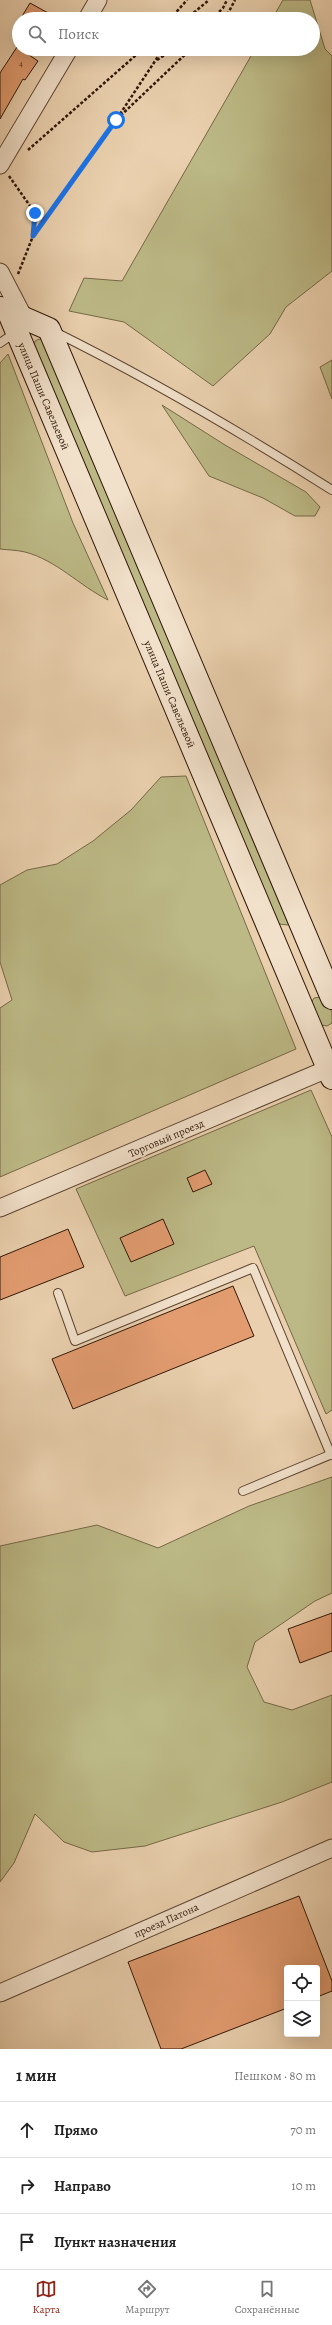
<!DOCTYPE html>
<html lang="ru">
<head>
<meta charset="utf-8">
<style>
  :root { --surface:#fff; --page:#f6f6f6; --text:#222; --muted:#767676; --line:#e0e0e0; --accent:#8f2418 }
  body { margin:0; font-family:Alegreya,serif; background:var(--page); color:var(--text) }
  .controls { position:absolute; right:12px; bottom:12px; display:grid; overflow:hidden; border-radius:4px; box-shadow:0 4px 16px #0002 }
  .controls button { width:36px; height:36px; display:grid; place-items:center; padding:0; border:0; border-bottom:1px solid var(--line); background:var(--surface); color:var(--text); font:20px sans-serif }
  .stop { position:absolute; width:12px; height:12px; margin:-9px; border:3px solid #1a73e8; border-radius:50%; background:#fff }
  .stop.end { background:#1a73e8; border-color:#fff; box-shadow:0 1px 4px #0008 }
  .list { margin:0; padding:0; list-style:none }
  h2 { display:flex; justify-content:space-between; align-items:center; height:52px; margin:0; padding:0 16px; font-size:17px }
  h2 small { font-size:13px; font-weight:400; color:var(--muted) }
  .list li { display:grid; grid-template-columns:26px 1fr auto; gap:12px; align-items:center; box-sizing:border-box; height:56px; padding:0 16px; border-top:1px solid var(--line) }
  .list b { display:block; font-size:15px; white-space:nowrap }
  .list em { font-size:13px; font-style:normal; color:var(--muted) }
  .icon { flex:none; width:22px; height:22px; fill:none; stroke:currentColor; stroke-width:2; stroke-linecap:round; stroke-linejoin:round }
  .map { position:relative; flex:none; width:332px; height:2049px; overflow:hidden }
  .search { position:absolute; background:var(--surface); box-shadow:0 4px 16px #0002; left:12px; right:12px; top:12px; height:44px; display:flex; align-items:center; gap:10px; box-sizing:border-box; padding:0 14px; border-radius:22px; color:var(--muted); font-size:15px }
  .sheet { height:220px; background:var(--surface) }
  nav { display:flex; justify-content:space-around; align-items:center; box-sizing:border-box; height:56px; border-top:1px solid var(--line); background:var(--surface); font-size:11px; color:var(--muted) }
  nav a { display:grid; justify-items:center; gap:2px }
  nav .on { color:var(--accent) }
  .map>svg:first-child { display:block }
</style>
</head>
<body>
<div class="map">
<svg width="332" height="2049" viewBox="0 0 332 2049">
  <rect width="100%" height="100%" fill="#ead0ae"/>
  <filter id="stains"><feTurbulence type="fractalNoise" baseFrequency=".005" numOctaves="4"/><feColorMatrix values="0 0 0 0 .2 0 0 0 0 .09 0 0 0 0 .02 0 0 0 .5 -.17"/></filter>
  <radialGradient id="worn" r=".72"><stop offset=".6" stop-color="#630" stop-opacity="0"/><stop offset="1" stop-color="#630" stop-opacity=".3"/></radialGradient>
  <g fill="#bcb986" stroke="#766847">
    <polygon points="283,0 310,0 325,49 332,56 332,271 286,307 270,334 213,386 124,322 69,311 84,278 122,281 255,49 313,49 313,19 272,19"/>
    <polygon points="39,339 44,340 292,917 288,925 279,924 34,347 35,341"/>
    <path d="M8,354L73,523L108,600C80,586 56,560 25,552C17,550 8,550 0,549V363Z"/>
    <polygon points="332,360 332,399 320,367"/>
    <polygon points="162,405 225,445 306,492 320,507 315,516 295,516 263,498 209,476"/>
    <polygon points="186,776 296,1049 0,1177 0,1008 12,1000 0,962 0,885 27,870 57,864 93,841 131,810 161,777"/>
    <polygon points="322,997 332,1012 332,1023 327,1026 321,1025 311,1003 314,998"/>
    <polygon points="311,1090 332,1137 332,1410 326,1414 254,1246 125,1296 76,1189"/>
    <polygon points="332,1477 332,1593 315,1601 255,1642 247,1667 264,1702 292,1710 332,1695 332,1782 282,1802 145,1846 92,1852 64,1842 35,1814 14,1863 0,1882 0,1546 97,1525 158,1548 249,1506"/>
  </g>
  <g fill="#e29c70" stroke="#2f1708">
    <polygon points="30,3 59,19 21,18"/>
    <polygon points="17,47 38,61 25,80 23,79 0,119 0,73"/>
    <polygon points="205,1170 212,1184 193,1192 187,1178"/>
    <polygon points="163,1219 174,1244 131,1262 120,1238"/>
    <polygon points="68,1229 84,1267 0,1300 0,1257"/>
    <polygon points="233,1286 254,1336 73,1409 52,1359"/>
    <polygon points="332,1613 332,1651 300,1663 288,1629"/>
    <polygon points="299,1896 332,1981 332,1991 317,1997 317,1968 287,1968 287,2008 181,2049 161,2049 128,1962"/>
  </g>
  <g fill="none" stroke-linecap="round" stroke-linejoin="round">
    <defs>
      <g id="lane">
        <path d="M55,332C150,379 242,433 332,490"/>
        <polyline points="0,343 16,332"/>
        <polyline points="58,1293 75,1341 253,1268 331,1455"/>
        <polyline points="243,1491 332,1454"/>
      </g>
      <g id="street">
        <polyline points="87,19 98,0"/>
        <polyline points="0,165 69,49"/>
        <polyline points="0,272 24,318"/>
        <polyline points="0,1208 332,1067"/>
        <polyline points="0,1993 332,1848"/>
      </g>
      <g id="secondary">
        <polyline points="1,308 49,329 332,998"/>
        <polyline points="8,311 332,1078"/>
      </g>
    </defs>
    <use href="#lane" stroke="#5e4532" stroke-width="10"/>
    <use href="#street" stroke="#5e4532" stroke-width="19"/>
    <use href="#secondary" stroke="#2f1708" stroke-width="24"/>
    <g stroke="#2f1708" stroke-width="2.5" stroke-dasharray="3 2" stroke-linecap="butt">
      <polyline points="170,19 187,0"/>
      <polyline points="186,19 209,0"/>
      <polyline points="212,19 223,8 227,0"/>
      <polyline points="225,19 235,0"/>
      <polyline points="157,60 174,49"/>
      <polyline points="120,114 163,49"/>
      <polyline points="28,150 143,49"/>
      <polyline points="9,176 35,213 33,235"/>
      <polyline points="18,274 33,236 116,120 191,49"/>
    </g>
    <use href="#lane" stroke="#f1e0ca" stroke-width="8"/>
    <use href="#street" stroke="#f1e0ca" stroke-width="17"/>
    <use href="#secondary" stroke="#f1e0ca" stroke-width="22"/>
  </g>
  <g fill="none" stroke-linecap="round" stroke-linejoin="round">
    <polyline stroke="#1a73e8" stroke-width="5" points="35,213 33,236 116,120"/>
  </g>
  <g text-anchor="middle" stroke-width="4" stroke-linejoin="round" paint-order="stroke">
    <g font-size="9" fill="#5c3822">
      <text x="21" y="66">4</text>
    </g>
    <g font-size="11" fill="#2f1708" stroke="#f1e0ca">
      <text transform="translate(44 396) rotate(67)" y="4">улица Паши Савельевой</text>
      <text transform="translate(170 694) rotate(67)" y="4">улица Паши Савельевой</text>
      <text transform="translate(166 1138) rotate(-23)" y="4">Торговый проезд</text>
      <text transform="translate(166 1920) rotate(-24)" y="4">проезд Патона</text>
    </g>
  </g>
  <rect width="100%" height="100%" filter="url(#stains)"/>
  <rect width="100%" height="100%" fill="url(#worn)"/>
</svg>
<div class="controls">
<button><svg class="icon" aria-label="locate" viewBox="0 0 24 24"><circle cx="12" cy="12" r="6"/><path d="M12 2v4M12 18v4M2 12h4M18 12h4"/></svg></button>
<button><svg class="icon" aria-label="layers" viewBox="0 0 24 24"><path d="M12 4l9 5-9 5-9-5zM3 14l9 5 9-5"/></svg></button>
</div>
<div class="stop" style="left:116px;top:120px"></div>
<div class="stop end" style="left:35px;top:213px"></div>
<div class="search"><svg class="icon" aria-label="search" viewBox="0 0 24 24"><circle cx="10" cy="10" r="6"/><path d="M15 15l6 6"/></svg>Поиск</div>
</div>
<section class="sheet">
<h2>1 мин<small>Пешком · 80 m</small></h2>
<ul class="list">
<li><svg class="icon" aria-label="ahead" viewBox="0 0 24 24"><path d="M12 20V5M6 11l6-6 6 6"/></svg><div><b>Прямо</b></div><em>70 m</em></li>
<li><svg class="icon" aria-label="right" viewBox="0 0 24 24"><path d="M7 20v-9h11M14 6l5 5-5 5"/></svg><div><b>Направо</b></div><em>10 m</em></li>
<li><svg class="icon" aria-label="arrive" viewBox="0 0 24 24"><path d="M6 21V4h12l-3 4 3 4H6"/></svg><div><b>Пункт назначения</b></div></li>
</ul>
</section>
<nav>
<a class="on"><svg class="icon" aria-label="map" viewBox="0 0 24 24"><path d="M3 6l6-2 6 2 6-2v14l-6 2-6-2-6 2zM9 4v14M15 6v14"/></svg>Карта</a>
<a><svg class="icon" aria-label="directions" viewBox="0 0 24 24"><path d="M12 3l9 9-9 9-9-9zM9 14v-3h6M13 9l2 2-2 2"/></svg>Маршрут</a>
<a><svg class="icon" aria-label="saved" viewBox="0 0 24 24"><path d="M7 4h10v16l-5-4-5 4z"/></svg>Сохранённые</a>
</nav>
</body>
</html>
